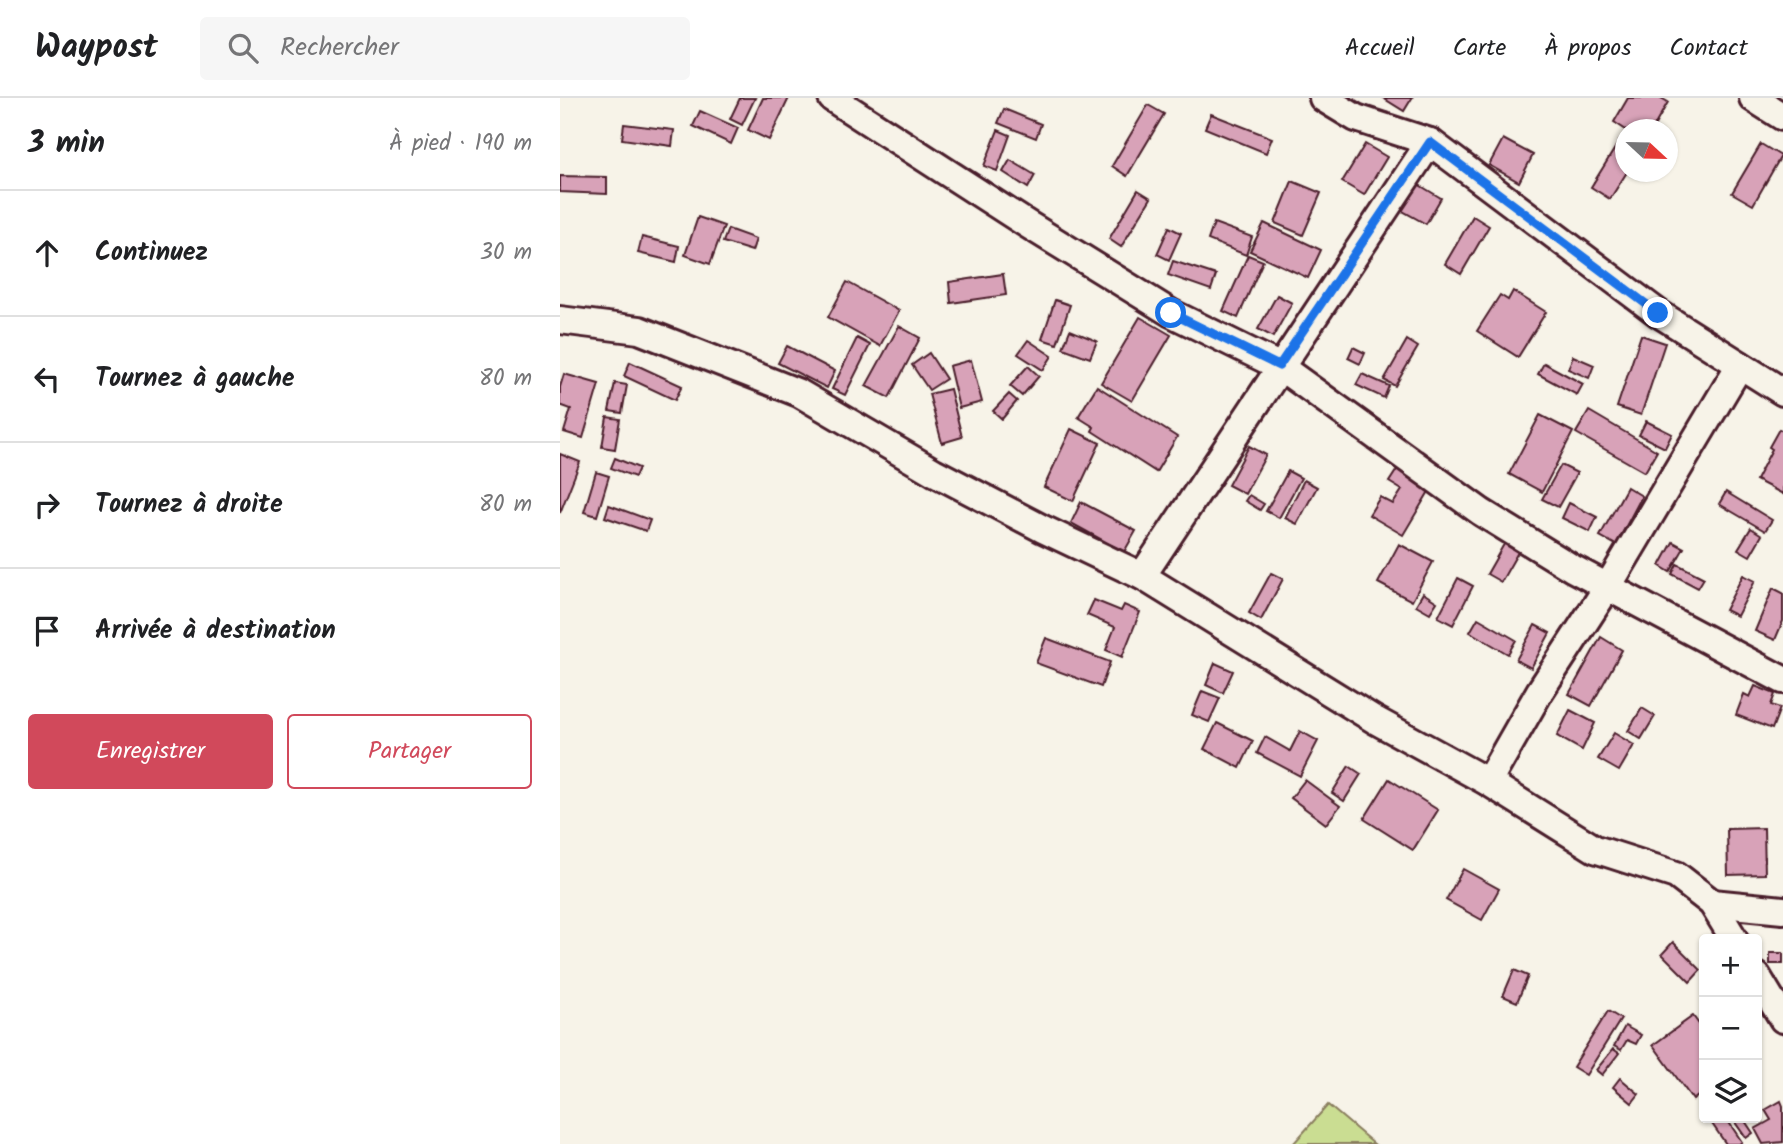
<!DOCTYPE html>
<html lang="fr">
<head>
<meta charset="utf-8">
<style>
  :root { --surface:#fff; --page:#f6f6f6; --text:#202124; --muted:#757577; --line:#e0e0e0; --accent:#d1495b }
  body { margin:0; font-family:Kalam,sans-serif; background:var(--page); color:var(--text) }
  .controls { position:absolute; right:21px; bottom:21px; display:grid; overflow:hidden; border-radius:7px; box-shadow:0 2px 5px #0004 }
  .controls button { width:63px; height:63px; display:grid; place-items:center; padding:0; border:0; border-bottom:2px solid var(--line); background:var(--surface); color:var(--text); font:35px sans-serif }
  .compass { position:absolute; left:1055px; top:21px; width:63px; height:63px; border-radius:50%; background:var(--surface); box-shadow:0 2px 5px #0004; rotate:112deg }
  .stop { position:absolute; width:21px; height:21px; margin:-16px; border:5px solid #1a73e8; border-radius:50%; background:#fff }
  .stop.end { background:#1a73e8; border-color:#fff; box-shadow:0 2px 7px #0008 }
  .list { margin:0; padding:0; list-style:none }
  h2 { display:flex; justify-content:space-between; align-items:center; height:91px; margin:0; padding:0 28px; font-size:30px }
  h2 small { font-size:23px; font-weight:400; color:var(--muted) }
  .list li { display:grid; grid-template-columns:46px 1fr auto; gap:21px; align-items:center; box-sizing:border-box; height:126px; padding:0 28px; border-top:2px solid var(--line) }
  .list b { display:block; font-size:26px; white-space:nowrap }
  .list em { font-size:23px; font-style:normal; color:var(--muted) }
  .actions { display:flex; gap:14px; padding:21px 28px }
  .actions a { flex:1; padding:16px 0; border:2px solid var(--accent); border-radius:7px; text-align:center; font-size:24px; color:var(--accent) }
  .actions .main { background:var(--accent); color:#fff }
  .icon { flex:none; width:38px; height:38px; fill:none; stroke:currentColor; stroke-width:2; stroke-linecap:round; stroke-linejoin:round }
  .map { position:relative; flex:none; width:1223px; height:1046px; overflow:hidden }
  header { display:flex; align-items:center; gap:42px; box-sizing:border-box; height:98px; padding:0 35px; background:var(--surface); border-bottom:2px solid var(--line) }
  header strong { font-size:33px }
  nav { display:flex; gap:38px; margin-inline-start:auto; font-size:24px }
  .search { width:490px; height:63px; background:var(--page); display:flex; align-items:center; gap:18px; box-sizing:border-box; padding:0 24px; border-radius:7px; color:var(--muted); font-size:26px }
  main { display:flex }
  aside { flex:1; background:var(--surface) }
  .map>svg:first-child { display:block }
</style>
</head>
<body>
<header>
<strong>Waypost</strong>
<div class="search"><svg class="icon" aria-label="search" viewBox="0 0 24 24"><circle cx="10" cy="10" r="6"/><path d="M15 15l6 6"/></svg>Rechercher</div>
<nav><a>Accueil</a><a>Carte</a><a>À propos</a><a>Contact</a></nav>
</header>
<main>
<aside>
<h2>3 min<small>À pied · 190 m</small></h2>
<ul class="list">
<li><svg class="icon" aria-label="ahead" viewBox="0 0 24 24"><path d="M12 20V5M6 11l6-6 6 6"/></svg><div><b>Continuez</b></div><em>30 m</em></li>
<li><svg class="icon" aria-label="left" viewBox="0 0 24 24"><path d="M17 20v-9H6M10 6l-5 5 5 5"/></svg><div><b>Tournez à gauche</b></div><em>80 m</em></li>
<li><svg class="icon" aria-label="right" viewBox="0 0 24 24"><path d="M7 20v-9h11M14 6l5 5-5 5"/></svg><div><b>Tournez à droite</b></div><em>80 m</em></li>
<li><svg class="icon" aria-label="arrive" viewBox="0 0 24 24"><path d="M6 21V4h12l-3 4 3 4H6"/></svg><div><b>Arrivée à destination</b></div></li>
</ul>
<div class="actions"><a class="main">Enregistrer</a><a>Partager</a></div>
</aside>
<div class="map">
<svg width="1223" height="1046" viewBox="0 0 1223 1046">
  <rect width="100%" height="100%" fill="#f7f3e8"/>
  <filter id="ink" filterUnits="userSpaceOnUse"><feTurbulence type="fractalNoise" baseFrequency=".0143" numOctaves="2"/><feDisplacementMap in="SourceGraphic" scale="14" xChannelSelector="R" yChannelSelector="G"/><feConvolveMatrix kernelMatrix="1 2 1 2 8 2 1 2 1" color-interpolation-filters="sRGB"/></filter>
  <g filter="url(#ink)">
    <polygon fill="#cadd92" stroke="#8a7e5e" stroke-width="2" points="768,1007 814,1046 733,1046"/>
    <g fill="#d8a2b8" stroke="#4a1f2b" stroke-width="2">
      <polygon points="180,0 195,0 182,27 170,21"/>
      <polygon points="203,0 229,0 209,42 188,32"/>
      <polygon points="823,0 852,0 844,13"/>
      <polygon points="1068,0 1101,0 1108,4 1092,32 1066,32 1054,24"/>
      <polygon points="588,7 604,16 567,78 552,68"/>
      <polygon points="444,11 481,26 476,40 438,25"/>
      <polygon points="140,13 178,30 171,46 133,28"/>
      <polygon points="651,16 712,40 706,55 645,30"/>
      <polygon points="64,26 114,32 112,48 62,41"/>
      <polygon points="438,32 450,37 437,73 424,68"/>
      <polygon points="1065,34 1067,74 1050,101 1031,89"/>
      <polygon points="943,41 973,57 959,84 929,67"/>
      <polygon points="805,46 827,59 804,97 782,84"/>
      <polygon points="1201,46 1221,58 1193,107 1172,95"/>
      <polygon points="450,62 475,77 468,90 443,74"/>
      <polygon points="0,78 47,79 47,96 0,94"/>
      <polygon points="732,83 761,95 743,137 715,125"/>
      <polygon points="856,85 881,100 866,126 841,112"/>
      <polygon points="578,92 591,100 561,149 549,141"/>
      <polygon points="913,118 929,128 901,176 885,166"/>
      <polygon points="138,119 164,128 150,166 125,157"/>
      <polygon points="654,125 692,139 686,157 648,142"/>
      <polygon points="704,125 761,152 748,180 690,153"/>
      <polygon points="609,129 621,135 609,162 597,156"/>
      <polygon points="168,131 196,141 192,153 163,144"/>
      <polygon points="82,139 119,148 116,164 78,155"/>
      <polygon points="688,157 703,163 678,220 663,213"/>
      <polygon points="613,163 656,177 651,192 608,177"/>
      <polygon points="443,176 446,197 391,205 389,184"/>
      <polygon points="287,184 339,213 320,248 268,219"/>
      <polygon points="953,193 986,214 958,259 917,233 940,197 948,202"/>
      <polygon points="717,197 732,205 713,239 698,231"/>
      <polygon points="495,202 510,207 497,246 482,241"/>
      <polygon points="580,219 611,237 572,303 541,285"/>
      <polygon points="339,228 360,240 329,300 306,288"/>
      <polygon points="510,232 537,243 530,260 503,250"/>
      <polygon points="1081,237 1105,245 1081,317 1057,309"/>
      <polygon points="297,240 310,247 285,297 272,291"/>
      <polygon points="468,242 492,258 483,272 458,256"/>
      <polygon points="847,242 858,249 835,288 824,282"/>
      <polygon points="227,248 275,273 267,290 218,265"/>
      <polygon points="793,249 805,255 800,266 788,260"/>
      <polygon points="369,255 386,281 369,292 352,267"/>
      <polygon points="1013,258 1034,267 1029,280 1008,271"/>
      <polygon points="411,262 422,304 399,310 389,268"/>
      <polygon points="70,264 122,288 115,302 64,278"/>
      <polygon points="984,265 1023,286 1017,297 978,276"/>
      <polygon points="468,268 479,278 462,298 450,288"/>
      <polygon points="4,276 39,286 23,340 4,334 11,311 0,307 0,289"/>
      <polygon points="802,276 829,288 824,300 796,287"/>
      <polygon points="55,285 67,287 62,315 49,313"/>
      <polygon points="537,288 617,339 596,374 532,333 534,329 518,319"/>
      <polygon points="390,291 402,339 382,345 369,296"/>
      <polygon points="449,296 457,303 442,321 433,313"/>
      <polygon points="1029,313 1097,353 1085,374 1016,335"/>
      <polygon points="980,317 1013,334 982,394 949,376"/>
      <polygon points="47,319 60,321 55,351 42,349"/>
      <polygon points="1086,323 1112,336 1105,350 1079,337"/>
      <polygon points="511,331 540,345 513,403 484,389"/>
      <polygon points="1219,331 1223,333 1223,396 1196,382 1212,351 1209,349"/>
      <polygon points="689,348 706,357 685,396 668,387"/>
      <polygon points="0,356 20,364 0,415"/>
      <polygon points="55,360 79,370 75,379 51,370"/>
      <polygon points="1001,367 1017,375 998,409 982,401"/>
      <polygon points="838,370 871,390 843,437 809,417 820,399 833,406 842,392 829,384"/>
      <polygon points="728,373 741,380 719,420 706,413"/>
      <polygon points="36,374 49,378 37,418 24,414"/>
      <polygon points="744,382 757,389 737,426 725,420"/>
      <polygon points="1067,389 1082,398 1056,447 1040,438"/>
      <polygon points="1166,394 1212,422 1205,433 1159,406"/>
      <polygon points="689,397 704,406 700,412 685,403"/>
      <polygon points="521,404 576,433 564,454 511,425"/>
      <polygon points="1009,405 1037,419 1030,434 1002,420"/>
      <polygon points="49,407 90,422 86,433 45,419"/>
      <polygon points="1191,430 1202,437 1190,458 1178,451"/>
      <polygon points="948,439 962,447 941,484 927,476"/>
      <polygon points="1113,444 1124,450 1110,474 1100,468"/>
      <polygon points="839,446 873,464 852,503 818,485"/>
      <polygon points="1117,466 1144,480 1138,490 1112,476"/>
      <polygon points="711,475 723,481 701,522 689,515"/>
      <polygon points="1183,477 1195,483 1177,518 1165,512"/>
      <polygon points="898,480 913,488 893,527 878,519"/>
      <polygon points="1213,490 1223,495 1223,523 1215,542 1195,533"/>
      <polygon points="863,495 877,504 870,515 856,507"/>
      <polygon points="534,502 561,513 564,507 580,514 562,559 546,552 555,529 527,517"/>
      <polygon points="918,520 956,542 948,556 910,534"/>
      <polygon points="975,527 990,535 971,570 956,562"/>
      <polygon points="1041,539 1062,552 1031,608 1009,596"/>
      <polygon points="486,540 550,564 541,589 476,565"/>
      <polygon points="655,565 673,573 663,595 646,587"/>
      <polygon points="1195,588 1215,596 1211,607 1220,610 1212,631 1176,617 1184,596 1190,599"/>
      <polygon points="642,593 660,600 649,624 632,617"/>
      <polygon points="1082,610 1095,618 1081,641 1068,633"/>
      <polygon points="1010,612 1035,625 1022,652 997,638"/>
      <polygon points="657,625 693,643 680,670 644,651"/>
      <polygon points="740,633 758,643 740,678 697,655 705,639 730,653"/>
      <polygon points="1054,635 1074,647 1059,673 1038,661"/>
      <polygon points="789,668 801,676 784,703 772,695"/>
      <polygon points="829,681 878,712 853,752 804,721"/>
      <polygon points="745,682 780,708 766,726 731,700"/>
      <polygon points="1204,730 1205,776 1168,777 1167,731"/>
      <polygon points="903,771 939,791 922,822 886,802"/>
      <polygon points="1113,844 1141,872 1130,884 1102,856"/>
      <rect x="1210" y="855" width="13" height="11"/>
      <polygon points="954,872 968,878 957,904 943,898"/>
      <polygon points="1048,913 1061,921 1026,977 1013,969"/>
      <polygon points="1133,918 1144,933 1144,993 1133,1002 1093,947"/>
      <polygon points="1065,928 1081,937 1076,946 1067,942 1061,952 1054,948"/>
      <polygon points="1053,951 1059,955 1042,977 1036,972"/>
      <polygon points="1060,980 1079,996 1072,1005 1053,989"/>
      <polygon points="1221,1003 1223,1008 1223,1044 1203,1046 1195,1031 1211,1022 1205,1012"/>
      <polygon points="1148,1020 1166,1020 1182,1044 1179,1046 1166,1046"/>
      <polygon points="1172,1020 1183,1020 1193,1035 1186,1040"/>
    </g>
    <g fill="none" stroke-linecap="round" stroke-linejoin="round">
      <defs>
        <g id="minor">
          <polyline points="272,0 467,126 611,215 719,268 921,414 1012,470 1223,582"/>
          <polyline points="763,0 796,20 870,44 1098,215 1223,294"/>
          <polyline points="1193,0 1223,19"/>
          <polyline points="870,44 582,478 815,622 928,684 1035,751 1116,777 1152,805 1174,841"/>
          <polyline points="0,222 79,232 239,295 374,374 483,431 582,478"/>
          <polyline points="928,684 980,593 1047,490 1180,267"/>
          <polyline points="1152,805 1223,812"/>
          <polyline points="1197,878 1223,921"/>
        </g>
      </defs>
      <use href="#minor" stroke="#4a1f2b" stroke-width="32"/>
      <use href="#minor" stroke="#f7f3e8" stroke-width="26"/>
    </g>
  </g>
  <g fill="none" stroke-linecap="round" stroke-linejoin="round" filter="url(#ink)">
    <polyline stroke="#1a73e8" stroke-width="9" points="611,215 719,268 870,44 1098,215"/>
  </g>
</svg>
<div class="controls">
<button>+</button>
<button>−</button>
<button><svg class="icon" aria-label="layers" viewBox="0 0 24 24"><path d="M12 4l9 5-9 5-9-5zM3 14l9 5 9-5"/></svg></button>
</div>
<svg class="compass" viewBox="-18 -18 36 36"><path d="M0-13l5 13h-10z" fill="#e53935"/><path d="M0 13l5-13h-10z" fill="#757577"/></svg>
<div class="stop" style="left:611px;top:215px"></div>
<div class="stop end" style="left:1098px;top:215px"></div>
</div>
</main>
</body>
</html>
